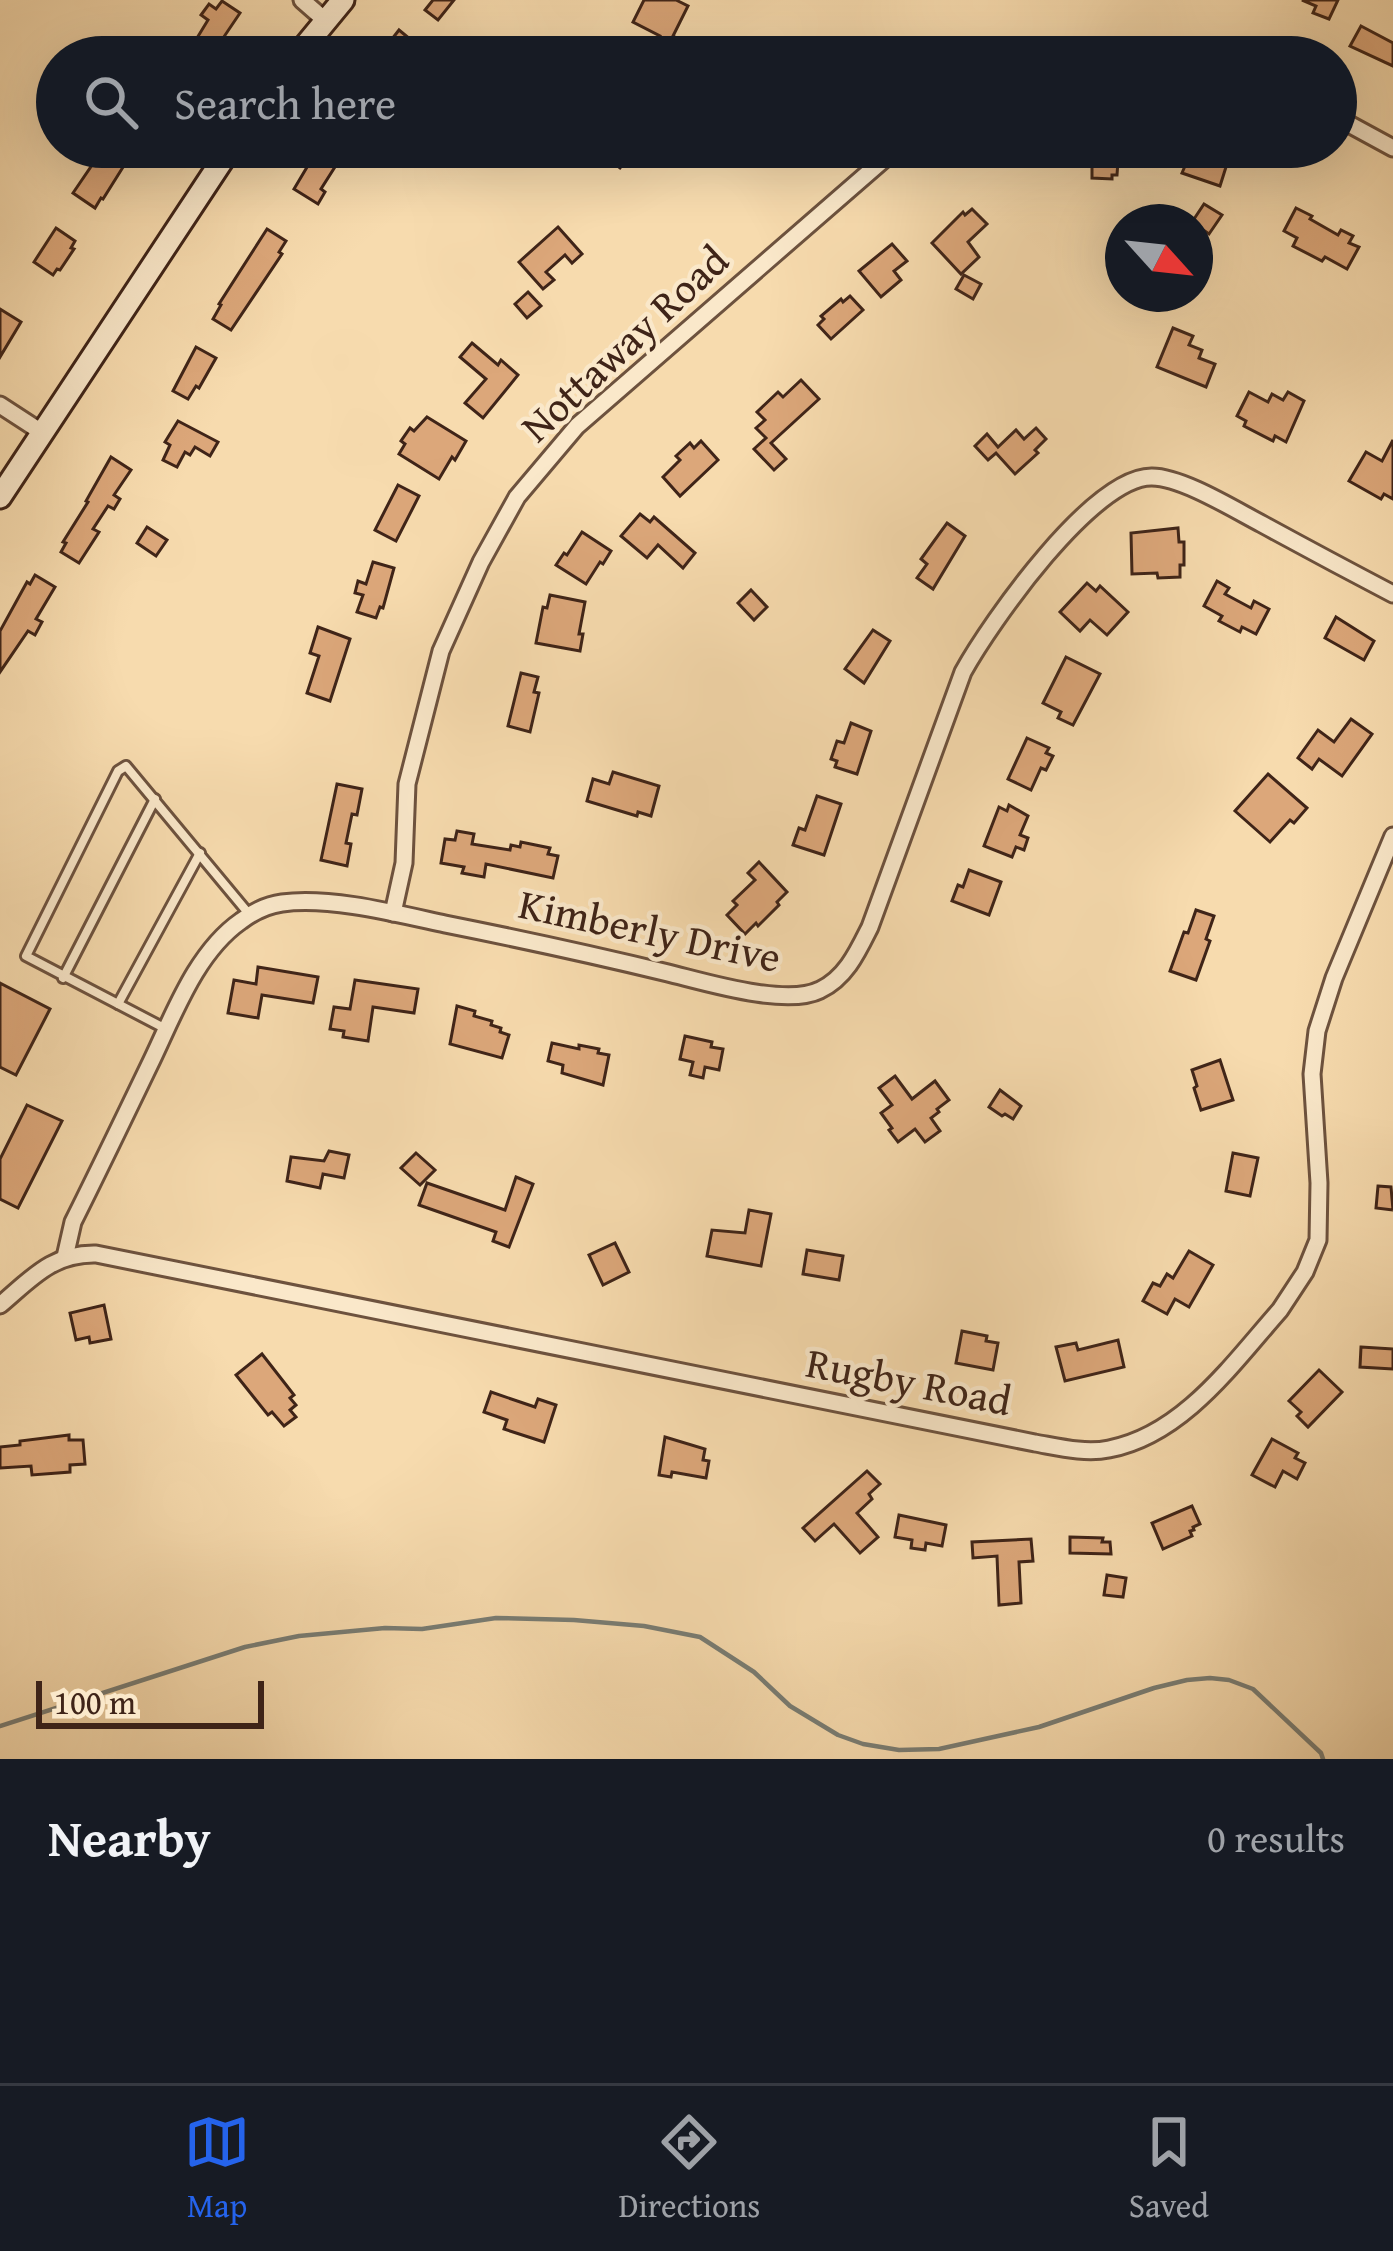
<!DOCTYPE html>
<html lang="en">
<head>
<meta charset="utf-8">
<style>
  :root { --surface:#171b24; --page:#242831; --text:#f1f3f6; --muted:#9ea1a6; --line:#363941; --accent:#2563eb }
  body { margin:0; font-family:"Gentium Book Plus",serif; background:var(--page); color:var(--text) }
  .compass { position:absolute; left:1105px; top:204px; width:108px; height:108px; border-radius:50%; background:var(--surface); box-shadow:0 12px 48px #0002; rotate:117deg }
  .scale { position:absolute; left:36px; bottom:30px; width:228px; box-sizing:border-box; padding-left:12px; border:6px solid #3f2418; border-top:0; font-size:33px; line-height:42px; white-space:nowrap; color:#3f2418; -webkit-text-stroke:9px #fae8ca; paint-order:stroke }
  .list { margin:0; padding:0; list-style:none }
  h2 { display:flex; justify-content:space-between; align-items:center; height:156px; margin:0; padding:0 48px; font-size:51px }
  h2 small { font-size:39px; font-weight:400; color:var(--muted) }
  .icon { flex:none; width:66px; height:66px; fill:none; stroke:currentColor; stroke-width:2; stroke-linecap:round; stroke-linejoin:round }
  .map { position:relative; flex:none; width:1393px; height:1759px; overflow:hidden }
  .search { position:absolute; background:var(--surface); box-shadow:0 12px 48px #0002; left:36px; right:36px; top:36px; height:132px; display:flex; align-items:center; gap:30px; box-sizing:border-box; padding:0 42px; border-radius:66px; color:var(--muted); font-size:45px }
  .sheet { height:324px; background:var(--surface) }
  nav { display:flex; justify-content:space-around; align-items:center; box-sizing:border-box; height:168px; border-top:3px solid var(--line); background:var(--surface); font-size:33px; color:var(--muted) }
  nav a { display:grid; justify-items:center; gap:6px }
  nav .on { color:var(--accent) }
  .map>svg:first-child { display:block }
</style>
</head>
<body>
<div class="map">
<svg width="1393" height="1759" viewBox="0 0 1393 1759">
  <rect width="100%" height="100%" fill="#f7dbae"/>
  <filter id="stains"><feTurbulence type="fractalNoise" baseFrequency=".00167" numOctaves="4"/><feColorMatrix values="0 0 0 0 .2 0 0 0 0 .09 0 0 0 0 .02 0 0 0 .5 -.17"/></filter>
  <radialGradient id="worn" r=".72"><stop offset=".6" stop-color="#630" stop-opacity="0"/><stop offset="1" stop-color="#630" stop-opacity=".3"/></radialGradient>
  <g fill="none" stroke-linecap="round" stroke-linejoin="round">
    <polyline stroke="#797d74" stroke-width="4.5" points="0,1726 245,1647 299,1636 385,1628 422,1629 496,1618 574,1620 644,1626 700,1637 754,1672 790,1706 838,1735 863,1744 899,1750 939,1749 1039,1727 1154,1688 1187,1680 1210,1678 1229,1680 1253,1689 1321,1753 1323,1759"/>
  </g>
  <g fill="#dca77a" stroke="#3f2418" stroke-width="3">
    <polygon points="433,0 454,0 438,20 425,10"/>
    <polygon points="644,0 676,0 688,6 673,36 678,39 676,44 702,57 663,57 667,48 657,43 660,36 633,22"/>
    <polygon points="1302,0 1338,0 1329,19 1313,13 1316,6"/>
    <polygon points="222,1 240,13 215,50 197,38 208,20 201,15 209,4 216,9"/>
    <polygon points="1361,26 1393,43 1393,66 1350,46"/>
    <polygon points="399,30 416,44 406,57 378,57"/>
    <polygon points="109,147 117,147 130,156 103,199 101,198 95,208 73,193 92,165 85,160 93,148 103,155"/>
    <polygon points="315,147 321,147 340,159 321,189 325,192 318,204 294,189 313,157 310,156"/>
    <polygon points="594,147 637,147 620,168"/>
    <polygon points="1083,147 1142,147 1142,156 1139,161 1118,161 1117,175 1112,175 1112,179 1092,178 1092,160 1082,160"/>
    <polygon points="1172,147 1206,150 1203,160 1226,167 1220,186 1182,173 1185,166 1168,160"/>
    <polygon points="1204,204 1222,215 1209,234 1192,222"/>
    <polygon points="1296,208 1312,216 1310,219 1338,235 1341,230 1353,236 1349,243 1359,247 1347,269 1325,257 1322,261 1293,246 1297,238 1284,231"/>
    <polygon points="972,209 987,224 968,242 979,257 961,274 932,243 963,212 965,215"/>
    <polygon points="558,227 582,254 572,263 565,255 546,272 554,280 543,289 519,262"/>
    <polygon points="56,228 75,241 71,248 74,249 60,270 57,269 53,275 34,262"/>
    <polygon points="267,229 286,241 279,252 282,254 231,330 213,319 221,305 219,304"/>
    <polygon points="892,244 907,261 894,271 901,280 881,297 859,271"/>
    <polygon points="964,275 981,284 973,299 956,289"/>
    <polygon points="528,292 541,306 527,318 515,304"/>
    <polygon points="850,296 863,310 831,339 818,325 824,319 821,316 841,299 843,302"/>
    <polygon points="0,309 21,322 0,357"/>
    <polygon points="1173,328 1193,336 1189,345 1202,350 1199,358 1215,364 1206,387 1157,367"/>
    <polygon points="472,343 498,365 501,360 518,375 483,418 465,403 486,379 460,357"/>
    <polygon points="196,347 216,358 199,388 196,386 188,399 173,391"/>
    <polygon points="801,380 819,399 771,443 786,459 774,470 754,449 766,438 756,428 765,420 757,412 778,392 783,397"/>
    <polygon points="1249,392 1268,402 1272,394 1283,400 1288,392 1304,401 1286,442 1275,436 1273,441 1244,426 1246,421 1237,416"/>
    <polygon points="427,417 466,441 455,460 452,457 439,479 399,454 405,444 401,441 410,428 414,431"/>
    <polygon points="178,421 218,442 210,456 195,447 190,455 185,452 177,467 163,460 170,445 165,442"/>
    <polygon points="1036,428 1046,439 1035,450 1038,453 1015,474 996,453 988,460 975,446 987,434 998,447 1016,430 1024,439"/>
    <polygon points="1393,440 1393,499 1384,494 1381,499 1349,481 1366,452 1382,461"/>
    <polygon points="701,441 718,460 680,496 663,477 680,460 676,456 690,443 694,448"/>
    <polygon points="111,457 131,470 114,495 120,499 114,509 108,506 93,529 99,532 79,563 61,552 66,543 63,542 88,502 86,501"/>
    <polygon points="398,485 419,496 396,541 375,530"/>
    <polygon points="640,514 650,522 654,517 695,553 683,568 658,545 647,558 621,536"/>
    <polygon points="947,523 965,536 933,589 917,578 927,564 921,559"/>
    <polygon points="147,527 167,540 156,556 137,543"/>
    <polygon points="1178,528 1179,542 1184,542 1184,565 1180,565 1180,577 1158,578 1157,573 1132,574 1131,533"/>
    <polygon points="582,532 611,551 603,564 600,562 586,584 556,565 564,553 567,555"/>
    <polygon points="373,562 394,568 383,608 380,607 376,618 357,612 363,595 355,593 358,581 366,584"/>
    <polygon points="35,575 55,587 36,619 42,622 35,635 28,631 0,672 0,631 27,582 30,584"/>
    <polygon points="1217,581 1229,588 1225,594 1251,608 1254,601 1269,609 1256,634 1242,627 1240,632 1219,621 1222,616 1204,606"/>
    <polygon points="1087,583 1096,591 1100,586 1128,612 1107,635 1090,620 1080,631 1060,612"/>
    <polygon points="751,590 767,607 754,620 738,603"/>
    <polygon points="550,595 585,602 579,634 583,634 580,651 536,643 543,607 547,608"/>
    <polygon points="1336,617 1374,641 1364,660 1325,638"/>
    <polygon points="318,627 350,639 330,701 307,693 319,656 310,653"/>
    <polygon points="873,630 890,641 864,683 845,669"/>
    <polygon points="1066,657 1100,674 1073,725 1058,718 1061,712 1043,703"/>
    <polygon points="521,673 538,677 534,692 539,693 530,732 508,726"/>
    <polygon points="1351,719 1372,734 1342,776 1319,759 1312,769 1298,758 1318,730 1334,742"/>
    <polygon points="851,723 871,731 857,774 835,767 837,761 831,759 837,741 844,743"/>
    <polygon points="1027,738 1049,748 1046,753 1053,756 1046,770 1041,768 1031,790 1008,779"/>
    <polygon points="613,772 659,786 651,816 638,812 637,816 587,801 593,779 609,784"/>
    <polygon points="1268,774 1307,808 1294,823 1290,820 1270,842 1235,811"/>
    <polygon points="337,784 362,789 357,815 352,814 346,843 351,844 347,866 321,860"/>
    <polygon points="817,796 841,804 824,855 793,845 799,828 805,830"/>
    <polygon points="1009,805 1028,816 1020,835 1028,838 1024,850 1016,847 1012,857 984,846 999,807 1007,811"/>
    <polygon points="457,831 474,834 472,844 510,850 511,845 520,847 521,842 550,848 548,854 558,856 553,878 486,864 484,877 462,873 464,867 441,863 445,839 455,840"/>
    <polygon points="759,862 787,892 777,902 779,905 758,926 756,923 745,934 727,915 737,905 733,901 755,880 748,873"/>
    <polygon points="969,870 1001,882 989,915 952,901 958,885 963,887"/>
    <polygon points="1196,910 1214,916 1206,939 1210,941 1196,980 1170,971 1184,932 1188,933"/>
    <polygon points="258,967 318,977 313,1003 262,995 258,1018 228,1013 234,980 256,984"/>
    <polygon points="355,980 418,989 414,1013 373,1007 368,1041 343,1037 344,1031 330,1029 334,1007 350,1009"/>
    <polygon points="0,983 50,1009 16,1075 0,1067"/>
    <polygon points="457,1006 475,1011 474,1016 492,1021 491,1025 501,1028 500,1032 509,1035 502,1058 450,1044"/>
    <polygon points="685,1036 712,1042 711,1047 723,1049 719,1070 705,1067 703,1078 690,1075 693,1062 680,1059"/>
    <polygon points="552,1043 579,1049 579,1045 599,1049 598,1053 609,1055 603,1085 562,1073 563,1065 548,1061"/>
    <polygon points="1220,1060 1233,1100 1201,1110 1194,1088 1197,1086 1192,1070"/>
    <polygon points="895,1076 912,1099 935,1081 949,1100 937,1109 939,1112 931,1118 940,1131 925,1142 915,1129 898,1142 889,1130 892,1128 881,1113 892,1105 879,1088"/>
    <polygon points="1000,1090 1021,1106 1013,1119 1005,1114 1002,1116 989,1107"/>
    <polygon points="27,1105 62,1121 18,1208 0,1199 0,1159"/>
    <polygon points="329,1151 349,1155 344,1178 323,1174 320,1188 287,1181 291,1157 324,1161"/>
    <polygon points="416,1153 435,1170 420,1185 401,1168"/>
    <polygon points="1233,1153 1258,1158 1250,1196 1226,1191"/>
    <polygon points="516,1177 533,1184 509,1247 493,1241 496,1232 419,1205 427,1183 505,1210"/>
    <polygon points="1378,1186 1391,1187 1393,1210 1376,1208"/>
    <polygon points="749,1210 771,1214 761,1266 707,1256 712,1230 745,1233"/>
    <polygon points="615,1243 629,1272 603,1285 589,1255"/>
    <polygon points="807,1250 843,1256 839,1280 803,1274"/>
    <polygon points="1189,1251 1213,1265 1189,1307 1175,1299 1167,1314 1143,1301 1153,1283 1160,1286 1167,1274 1173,1278"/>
    <polygon points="104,1305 111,1339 90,1343 89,1337 76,1340 70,1313"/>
    <polygon points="962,1331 987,1336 986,1341 998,1343 993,1370 956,1363"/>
    <polygon points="1118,1340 1124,1367 1065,1381 1056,1347 1076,1343 1078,1350"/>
    <polygon points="1361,1347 1393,1349 1393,1369 1360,1367"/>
    <polygon points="262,1354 294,1395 290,1398 296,1405 290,1410 296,1417 284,1426 272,1412 268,1415 236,1375"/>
    <polygon points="1319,1370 1342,1392 1308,1427 1297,1416 1301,1412 1289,1401"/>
    <polygon points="491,1392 535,1407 538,1399 556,1405 544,1442 504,1429 507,1420 484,1412"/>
    <polygon points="69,1435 69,1440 83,1440 85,1464 70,1465 70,1472 32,1475 31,1466 0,1468 0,1447 20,1445 20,1441"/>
    <polygon points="665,1437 705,1449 703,1460 709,1461 706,1478 672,1472 671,1477 659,1475"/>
    <polygon points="1272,1439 1298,1453 1295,1458 1305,1463 1297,1479 1283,1471 1275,1487 1252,1475"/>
    <polygon points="867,1471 880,1484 869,1494 872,1499 857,1513 878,1537 860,1553 834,1524 815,1541 803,1528"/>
    <polygon points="1192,1506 1200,1524 1193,1527 1194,1530 1190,1531 1192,1536 1163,1549 1152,1523"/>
    <polygon points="899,1515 946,1525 942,1546 926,1543 925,1550 911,1548 912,1540 895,1537"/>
    <polygon points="1070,1537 1103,1538 1102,1542 1110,1542 1111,1554 1070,1553"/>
    <polygon points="1031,1539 1033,1561 1019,1562 1021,1603 999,1605 997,1556 973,1558 972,1542"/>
    <polygon points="1107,1575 1126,1578 1123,1597 1104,1595"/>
  </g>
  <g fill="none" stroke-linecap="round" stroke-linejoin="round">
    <defs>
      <g id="lane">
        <polyline points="63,978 155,799"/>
        <polyline points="118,1004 200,853"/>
        <polyline points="166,1029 26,956 118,771 126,766 249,914"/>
      </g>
      <g id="street">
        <polyline points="302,0 326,21"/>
        <polyline points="1092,57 1136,53 1163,57"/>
        <polyline points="1336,117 1393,148"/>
        <polyline points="0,405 43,433"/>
        <polyline points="393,913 404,863 407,784 441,651 481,562 517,497 577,426 898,147"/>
        <path d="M65,1257L73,1222C99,1170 124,1118 149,1066C173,1017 195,953 241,921C253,912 267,905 282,903C329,896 399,914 445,924C520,939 594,955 668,973C705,982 786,1007 820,990C846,978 858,951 870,927L963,672C990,623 1093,476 1152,477C1182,477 1235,510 1262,524C1306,548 1349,571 1393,594"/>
        <path d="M0,1305C31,1279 52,1253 96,1254L1035,1443C1058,1447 1085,1454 1109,1449C1183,1435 1233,1363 1280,1310L1305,1272L1318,1240L1319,1183L1312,1074L1317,1031L1334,978L1393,836"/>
      </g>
      <g id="secondary">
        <polyline points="296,57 343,0"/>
        <polyline points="0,497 231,147"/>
      </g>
    </defs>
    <use href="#lane" stroke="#6d523e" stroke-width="14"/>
    <use href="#street" stroke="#6d523e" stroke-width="21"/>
    <use href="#secondary" stroke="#3f2418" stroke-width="27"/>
    <use href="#lane" stroke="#fae8ca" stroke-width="8"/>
    <use href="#street" stroke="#fae8ca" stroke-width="15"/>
    <use href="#secondary" stroke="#fae8ca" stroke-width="21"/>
  </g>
  <g text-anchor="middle" stroke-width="9" stroke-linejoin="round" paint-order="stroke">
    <g font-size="42" fill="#3f2418" stroke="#fae8ca">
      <text transform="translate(624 343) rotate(-43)" y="15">Nottaway Road</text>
      <text transform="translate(650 930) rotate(12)" y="15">Kimberly Drive</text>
      <text transform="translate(909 1381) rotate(11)" y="15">Rugby Road</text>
    </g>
  </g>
  <rect width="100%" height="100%" filter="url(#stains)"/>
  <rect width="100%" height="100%" fill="url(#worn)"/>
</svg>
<svg class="compass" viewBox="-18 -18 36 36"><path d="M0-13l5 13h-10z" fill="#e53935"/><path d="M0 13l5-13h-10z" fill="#9ea1a6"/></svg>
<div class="scale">100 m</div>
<div class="search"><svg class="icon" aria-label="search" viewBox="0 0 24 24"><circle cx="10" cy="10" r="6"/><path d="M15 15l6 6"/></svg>Search here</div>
</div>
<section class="sheet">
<h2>Nearby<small>0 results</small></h2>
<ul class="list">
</ul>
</section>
<nav>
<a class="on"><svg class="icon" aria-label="map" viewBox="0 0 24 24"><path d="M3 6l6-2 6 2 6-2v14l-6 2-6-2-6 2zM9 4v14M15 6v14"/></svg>Map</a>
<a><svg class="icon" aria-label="directions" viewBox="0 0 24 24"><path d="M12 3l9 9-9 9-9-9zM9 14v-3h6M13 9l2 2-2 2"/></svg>Directions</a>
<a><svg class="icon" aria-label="saved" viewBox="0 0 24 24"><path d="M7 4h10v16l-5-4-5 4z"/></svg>Saved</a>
</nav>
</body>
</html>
